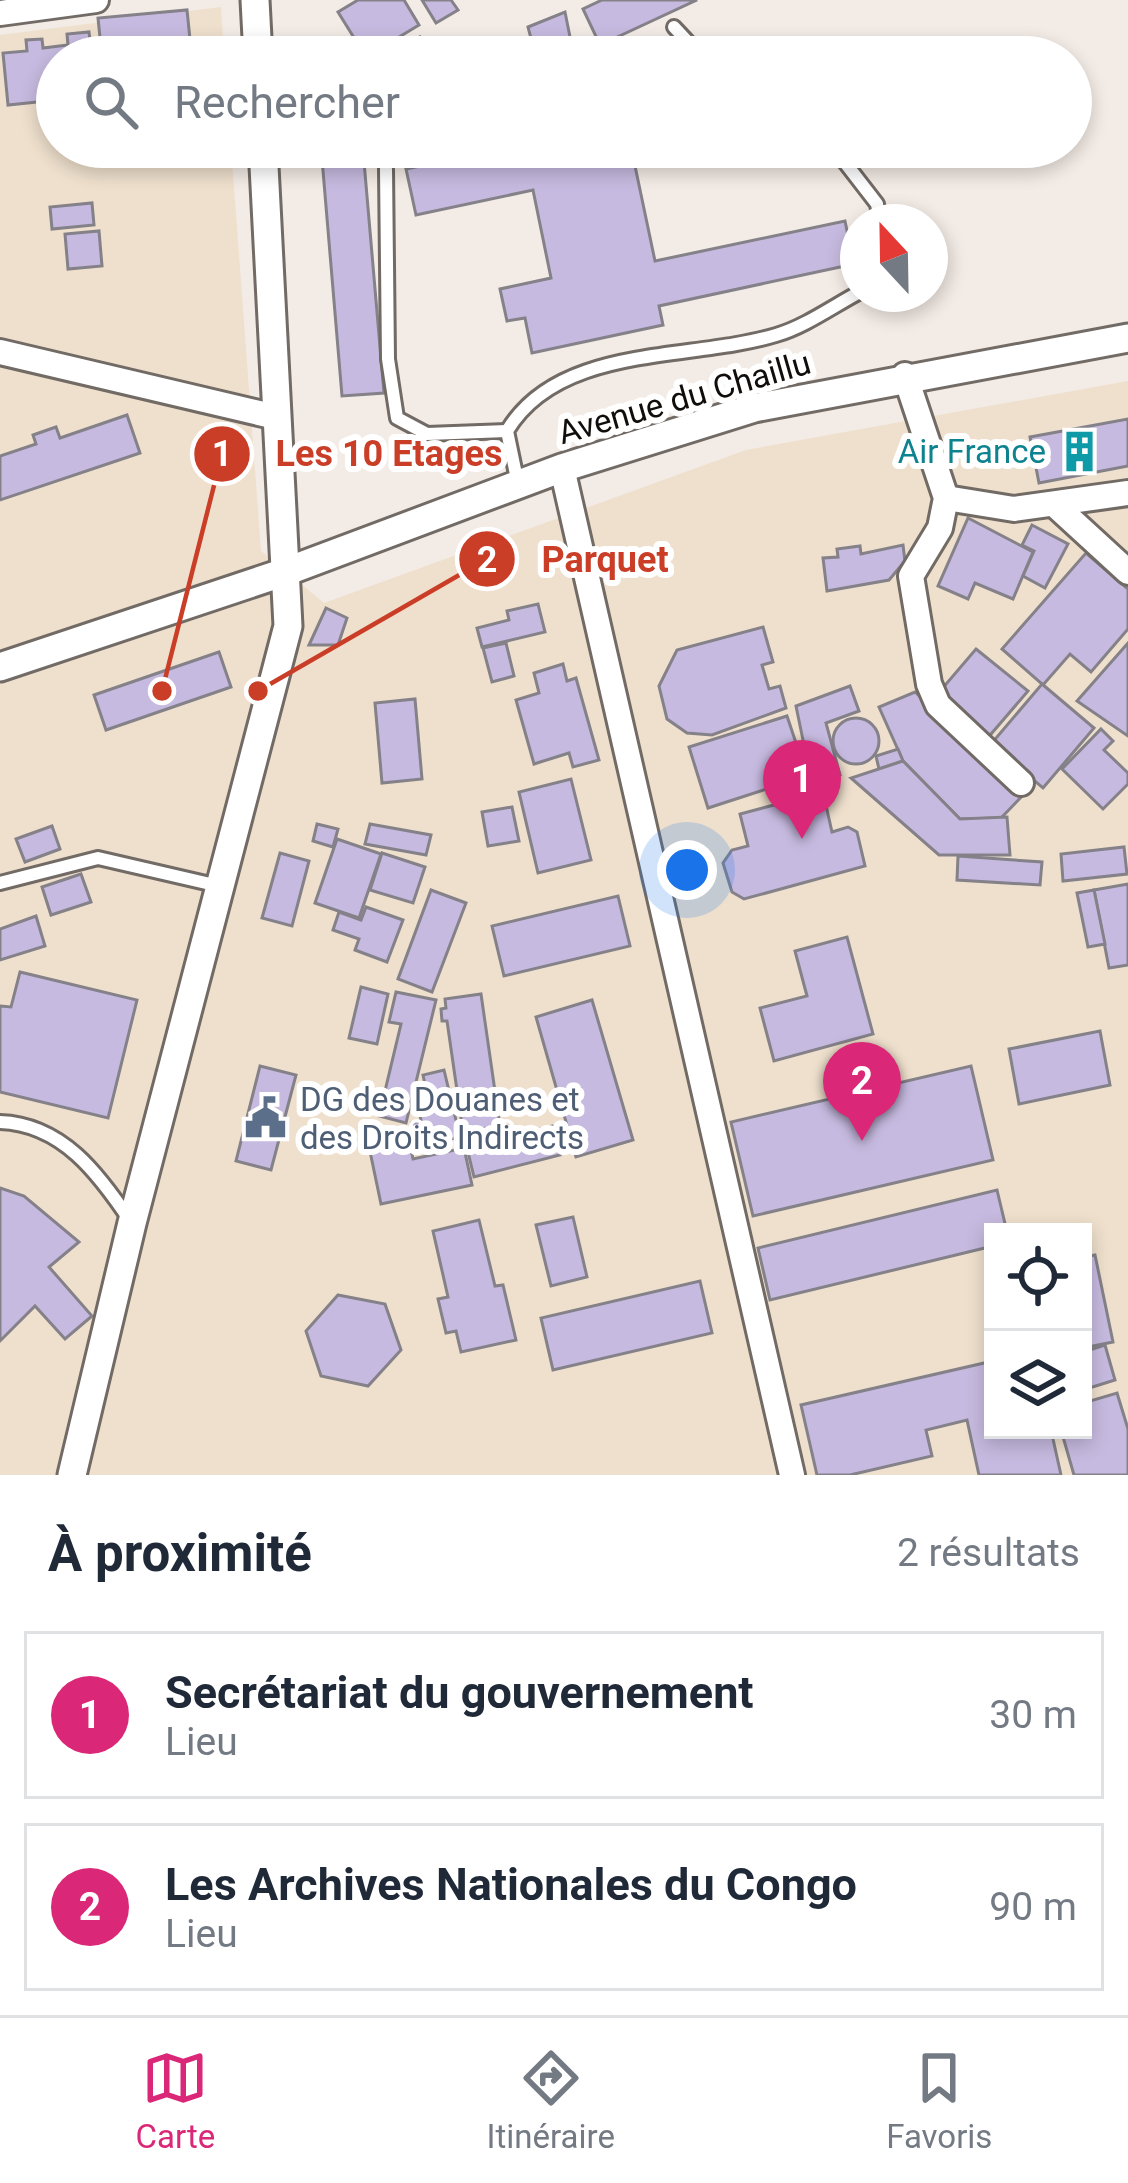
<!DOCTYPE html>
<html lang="fr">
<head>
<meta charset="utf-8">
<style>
  :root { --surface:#fff; --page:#f2f2f3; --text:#1f2937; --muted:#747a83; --line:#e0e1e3; --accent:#db2777 }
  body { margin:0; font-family:Roboto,sans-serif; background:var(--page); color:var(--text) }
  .controls { position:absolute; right:36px; bottom:36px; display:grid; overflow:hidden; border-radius:0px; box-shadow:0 6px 18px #0003 }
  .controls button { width:108px; height:108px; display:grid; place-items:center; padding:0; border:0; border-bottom:3px solid var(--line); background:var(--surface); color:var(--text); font:60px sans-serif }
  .compass { position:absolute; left:840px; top:204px; width:108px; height:108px; border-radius:50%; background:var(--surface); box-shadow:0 6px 18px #0003; rotate:338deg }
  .you { position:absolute; left:687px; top:870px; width:42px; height:42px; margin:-30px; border:9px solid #fff; border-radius:50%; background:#1a73e8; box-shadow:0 0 0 18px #1a73e833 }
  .badge { display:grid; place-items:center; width:78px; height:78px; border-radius:50%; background:var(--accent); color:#fff; font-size:39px; font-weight:700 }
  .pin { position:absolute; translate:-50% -99px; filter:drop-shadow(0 3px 6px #0008) }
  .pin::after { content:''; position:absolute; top:63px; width:42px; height:36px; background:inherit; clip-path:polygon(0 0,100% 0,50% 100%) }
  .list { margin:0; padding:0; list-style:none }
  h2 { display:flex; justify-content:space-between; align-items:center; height:156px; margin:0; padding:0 48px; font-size:51px }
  h2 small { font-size:39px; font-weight:400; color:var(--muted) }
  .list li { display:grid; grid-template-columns:78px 1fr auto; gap:36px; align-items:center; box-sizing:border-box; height:168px; margin:0 24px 24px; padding:0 24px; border:3px solid var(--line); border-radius:0px }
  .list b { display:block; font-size:45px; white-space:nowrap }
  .list p { margin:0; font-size:39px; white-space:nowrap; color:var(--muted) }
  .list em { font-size:39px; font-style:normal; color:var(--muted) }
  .icon { flex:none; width:66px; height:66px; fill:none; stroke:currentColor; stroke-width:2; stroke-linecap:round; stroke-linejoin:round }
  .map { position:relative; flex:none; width:1128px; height:1475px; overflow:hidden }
  .search { position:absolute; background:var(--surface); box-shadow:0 6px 18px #0003; left:36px; right:36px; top:36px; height:132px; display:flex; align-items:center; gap:30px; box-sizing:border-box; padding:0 42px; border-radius:66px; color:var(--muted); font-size:45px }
  .sheet { height:540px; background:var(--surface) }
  nav { display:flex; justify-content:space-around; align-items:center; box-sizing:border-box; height:168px; border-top:3px solid var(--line); background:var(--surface); font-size:33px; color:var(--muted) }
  nav a { display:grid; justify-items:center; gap:6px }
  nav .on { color:var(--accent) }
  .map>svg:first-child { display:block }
</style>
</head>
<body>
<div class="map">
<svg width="1128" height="1475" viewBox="0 0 1128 1475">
  <rect width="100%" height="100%" fill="#f3ebe5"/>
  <path fill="#efe0cd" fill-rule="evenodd" d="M221,7L224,57H57V147H231L261,551L324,603L746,450L1128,381V1475H0V35ZM993,1232H1083V1430H993Z"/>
  <g fill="#c7bae0" stroke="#848189" stroke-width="3">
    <polygon points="358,0 404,0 419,25 366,57 338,12"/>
    <polygon points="422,0 451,0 458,10 436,23"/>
    <polygon points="602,0 697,0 600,45 583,9"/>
    <polygon points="187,10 191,49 160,52 161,57 102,57 98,18"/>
    <polygon points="565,12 574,57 522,57 535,54 528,27"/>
    <polygon points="89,32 92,57 57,57 57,100 8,105 3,53 27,51 26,40 42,39 43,48 68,45 67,34"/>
    <polygon points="420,37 428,57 373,57 372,55"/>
    <polygon points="321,147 371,147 363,150 384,393 342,396"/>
    <polygon points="509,147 631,147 655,261 845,221 854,264 659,306 663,325 532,353 525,318 507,321 500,289 551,278 533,190 416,215 406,169"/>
    <polygon points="687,147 766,147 767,155 689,166"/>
    <polygon points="92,203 94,225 52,229 50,207"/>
    <polygon points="99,231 102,266 68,269 65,234"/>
    <polygon points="127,415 140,453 0,500 0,456 36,444 33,435 56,427 60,438"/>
    <polygon points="1128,419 1128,466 1039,483 1030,437"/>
    <polygon points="968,518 1033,552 1013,599 975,583 968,599 938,586"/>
    <polygon points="1032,525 1068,544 1045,588 1023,576 1034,551 1022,545"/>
    <polygon points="903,545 905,561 889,580 827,591 823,558 838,557 837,549 860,546 861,554"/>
    <polygon points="1086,553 1128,589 1128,629 1091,672 1070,654 1043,685 1002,649"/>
    <polygon points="538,604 545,632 482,647 477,628 509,620 507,611"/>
    <polygon points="326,608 347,618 338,645 309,645"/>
    <polygon points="763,627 773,662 762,665 769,689 780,686 786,708 712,735 687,733 667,719 659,686 677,650"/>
    <polygon points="506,643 514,676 492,682 483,648"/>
    <polygon points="1128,643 1128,736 1077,701"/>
    <polygon points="976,649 1028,691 985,741 935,697"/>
    <polygon points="219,652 231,687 106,730 94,695"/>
    <polygon points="563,664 567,681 576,678 599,760 573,767 569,753 534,764 516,700 539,693 534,673"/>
    <polygon points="1042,684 1094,728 1043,788 991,744"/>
    <polygon points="850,686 859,711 826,723 840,775 812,784 796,706"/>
    <polygon points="915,692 1025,793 1001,818 960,819 903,761 879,707"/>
    <polygon points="415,699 422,779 382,783 375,703"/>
    <polygon points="787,716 807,776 708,808 689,747"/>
    <circle cx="856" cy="741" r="23"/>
    <polygon points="1101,729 1113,741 1104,750 1128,773 1128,784 1103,809 1062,769"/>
    <polygon points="898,749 903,761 879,769 876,756"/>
    <polygon points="903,761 960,819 1007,817 1010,855 939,855 851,778"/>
    <polygon points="571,779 591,860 538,873 519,792"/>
    <polygon points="823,792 832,832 848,827 857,832 865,866 744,899 732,892 723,863 732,850 748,846 740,814"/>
    <polygon points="512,807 519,841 488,846 482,812"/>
    <polygon points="317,824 338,829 333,847 313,841"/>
    <polygon points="370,824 431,835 426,855 365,844"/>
    <polygon points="52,826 60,849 25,862 16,839"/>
    <polygon points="337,839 381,854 359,918 315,903"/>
    <polygon points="1124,847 1127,874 1063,881 1061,854"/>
    <polygon points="280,853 309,861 292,926 262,918"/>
    <polygon points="382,853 425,867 413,903 370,890"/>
    <polygon points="958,856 1042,862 1040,885 957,880"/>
    <polygon points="81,874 91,902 51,915 42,887"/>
    <polygon points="1128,884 1128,965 1109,968 1094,890"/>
    <polygon points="431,890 466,903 432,992 398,979"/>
    <polygon points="1094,890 1105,944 1088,947 1077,893"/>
    <polygon points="618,896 630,946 504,976 492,926"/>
    <polygon points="366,907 403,920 387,962 355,950 359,939 333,930 339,912 361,920"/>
    <polygon points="36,916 45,946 0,960 0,929"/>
    <polygon points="847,937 873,1034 774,1061 760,1008 807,996 795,951"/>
    <polygon points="20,972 137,1000 108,1118 0,1092 0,1006 11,1007"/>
    <polygon points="361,987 388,994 377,1044 349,1038"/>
    <polygon points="396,992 436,1000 406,1123 379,1116 401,1024 389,1022"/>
    <polygon points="481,994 500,1126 463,1132 447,1021 442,1021 441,1009 446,1008 445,999"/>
    <polygon points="592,1000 633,1140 576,1157 536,1017"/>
    <polygon points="1100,1031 1110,1085 1019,1104 1009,1049"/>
    <polygon points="260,1066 296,1075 271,1170 236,1161"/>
    <polygon points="971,1066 993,1160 753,1216 731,1122"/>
    <polygon points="444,1070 460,1137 418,1147 412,1123 421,1121 419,1109 430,1107 423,1075"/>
    <polygon points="552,1126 560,1155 474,1177 467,1148"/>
    <polygon points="407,1129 413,1159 464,1148 472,1185 381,1204 367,1137"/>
    <polygon points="0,1188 24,1196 79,1242 49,1267 92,1316 65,1339 35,1306 0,1341"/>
    <polygon points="997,1190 1007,1232 993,1232 993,1246 770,1300 758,1248"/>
    <polygon points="573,1217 587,1277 551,1286 536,1225"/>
    <polygon points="479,1220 495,1286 503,1285 516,1340 461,1352 456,1331 446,1333 438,1299 448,1297 433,1231"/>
    <polygon points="1095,1255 1113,1342 1083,1348 1083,1257"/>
    <polygon points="700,1281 712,1333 553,1370 541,1318"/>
    <polygon points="338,1295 385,1304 401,1350 368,1386 321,1376 306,1331"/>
    <polygon points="1105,1345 1115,1380 1083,1390 1083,1352"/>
    <polygon points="993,1361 993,1430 1051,1430 1061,1475 979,1475 967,1420 926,1430 932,1456 850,1475 817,1475 801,1405"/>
    <polygon points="1117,1393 1128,1429 1128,1475 1074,1475 1061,1430 1083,1430 1083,1403"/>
  </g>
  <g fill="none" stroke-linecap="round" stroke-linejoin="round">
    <defs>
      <g id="service">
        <polyline points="674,27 702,57"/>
        <polyline points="833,147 877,204 880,222"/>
        <polyline points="386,169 388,359 397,418 427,434 507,431"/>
        <path d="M518,484L507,431C559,344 690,361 776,335C804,327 832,307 858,293"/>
        <polyline points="0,883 98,858 219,886"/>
        <path d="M0,1122C62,1124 99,1174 131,1222"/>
      </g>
      <g id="minor">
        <polyline points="0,13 96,0"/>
        <polyline points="0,352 276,417"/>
        <polyline points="905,375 946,498 940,528 911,576 929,684 938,705 1021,783"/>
        <polyline points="562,468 792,1475"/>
        <polyline points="946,498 1014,509 1128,493"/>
        <polyline points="1056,506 1128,572"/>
      </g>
      <g id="tertiary">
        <polyline points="255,0 258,57"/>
        <polyline points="0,667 285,572 562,468 754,408 1128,338"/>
        <polyline points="72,1475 132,1223 288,626 263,147"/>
      </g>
    </defs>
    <use href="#service" stroke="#716a65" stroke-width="18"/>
    <use href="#minor" stroke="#716a65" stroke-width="30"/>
    <use href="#tertiary" stroke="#716a65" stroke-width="33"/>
    <use href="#service" stroke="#fff" stroke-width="12"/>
    <use href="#minor" stroke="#fff" stroke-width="24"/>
    <use href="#tertiary" stroke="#fff" stroke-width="27"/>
  </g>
  <defs>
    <symbol id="building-bare" viewBox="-9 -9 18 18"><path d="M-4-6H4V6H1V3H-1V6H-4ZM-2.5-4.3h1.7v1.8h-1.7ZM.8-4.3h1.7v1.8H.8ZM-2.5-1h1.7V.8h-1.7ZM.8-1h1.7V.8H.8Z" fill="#0f9aa8" stroke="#fff" stroke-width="2.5" paint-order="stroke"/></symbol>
    <symbol id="civic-bare" viewBox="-9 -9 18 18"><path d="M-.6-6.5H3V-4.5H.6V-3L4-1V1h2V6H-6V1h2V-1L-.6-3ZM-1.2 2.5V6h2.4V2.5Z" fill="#5c6f8a" stroke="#fff" stroke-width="2.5" paint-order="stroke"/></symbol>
  </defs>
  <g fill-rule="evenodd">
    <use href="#building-bare" x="1050" y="422" width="59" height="59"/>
    <use href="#civic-bare" x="236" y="1088" width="59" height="59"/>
  </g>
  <g text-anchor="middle" stroke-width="12" stroke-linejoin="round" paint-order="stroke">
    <g font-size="33" fill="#100d0b" stroke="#fff">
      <text transform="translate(684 397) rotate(-16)" y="12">Avenue du Chaillu</text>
    </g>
    <g font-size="33" fill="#0d838f" stroke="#fff" text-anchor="end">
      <text x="1046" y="463">Air France</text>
    </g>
    <g font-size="33" fill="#4e5e75" stroke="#fff" text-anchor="start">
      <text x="300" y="1111">DG des Douanes et<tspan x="300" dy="38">des Droits Indirects</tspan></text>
    </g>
  </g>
  <path fill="none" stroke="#ca3e28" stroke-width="4.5" d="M162 691L222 454M258 691L487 559"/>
  <g fill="#ca3e28" stroke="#fff" stroke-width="4.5">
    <circle cx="162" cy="691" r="12"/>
    <circle cx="258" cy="691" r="12"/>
    <circle cx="222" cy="454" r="30"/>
    <circle cx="487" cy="559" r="30"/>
  </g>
  <g font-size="36" text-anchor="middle" font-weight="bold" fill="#fff">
    <text x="222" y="466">1</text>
    <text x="487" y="572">2</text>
  </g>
  <g font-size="36" text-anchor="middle" font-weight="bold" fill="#ca3e28" stroke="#fff" stroke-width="12" stroke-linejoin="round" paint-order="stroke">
    <text x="389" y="466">Les 10 Etages</text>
    <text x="605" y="572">Parquet</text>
  </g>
</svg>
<div class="controls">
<button><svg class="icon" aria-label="locate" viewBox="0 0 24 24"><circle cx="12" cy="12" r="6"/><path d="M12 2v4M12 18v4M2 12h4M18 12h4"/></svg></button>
<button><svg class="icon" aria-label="layers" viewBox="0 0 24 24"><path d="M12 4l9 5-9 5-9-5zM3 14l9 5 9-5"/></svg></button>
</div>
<svg class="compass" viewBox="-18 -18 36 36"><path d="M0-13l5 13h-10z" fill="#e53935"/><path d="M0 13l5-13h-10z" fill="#747a83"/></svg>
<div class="you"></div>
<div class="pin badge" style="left:802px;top:839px">1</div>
<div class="pin badge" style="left:862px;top:1141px">2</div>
<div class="search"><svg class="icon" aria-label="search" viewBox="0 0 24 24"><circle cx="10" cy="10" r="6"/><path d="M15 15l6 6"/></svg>Rechercher</div>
</div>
<section class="sheet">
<h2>À proximité<small>2 résultats</small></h2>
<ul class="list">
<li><span class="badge">1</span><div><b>Secrétariat du gouvernement</b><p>Lieu</p></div><em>30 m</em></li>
<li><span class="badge">2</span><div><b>Les Archives Nationales du Congo</b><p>Lieu</p></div><em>90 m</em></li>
</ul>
</section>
<nav>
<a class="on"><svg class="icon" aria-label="map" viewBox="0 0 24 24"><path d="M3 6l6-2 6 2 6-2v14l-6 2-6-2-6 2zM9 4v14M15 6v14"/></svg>Carte</a>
<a><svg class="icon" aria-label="directions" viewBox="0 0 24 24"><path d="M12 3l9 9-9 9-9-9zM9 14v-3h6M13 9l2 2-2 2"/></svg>Itinéraire</a>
<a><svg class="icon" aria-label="saved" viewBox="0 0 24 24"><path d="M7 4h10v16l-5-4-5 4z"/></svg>Favoris</a>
</nav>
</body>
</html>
